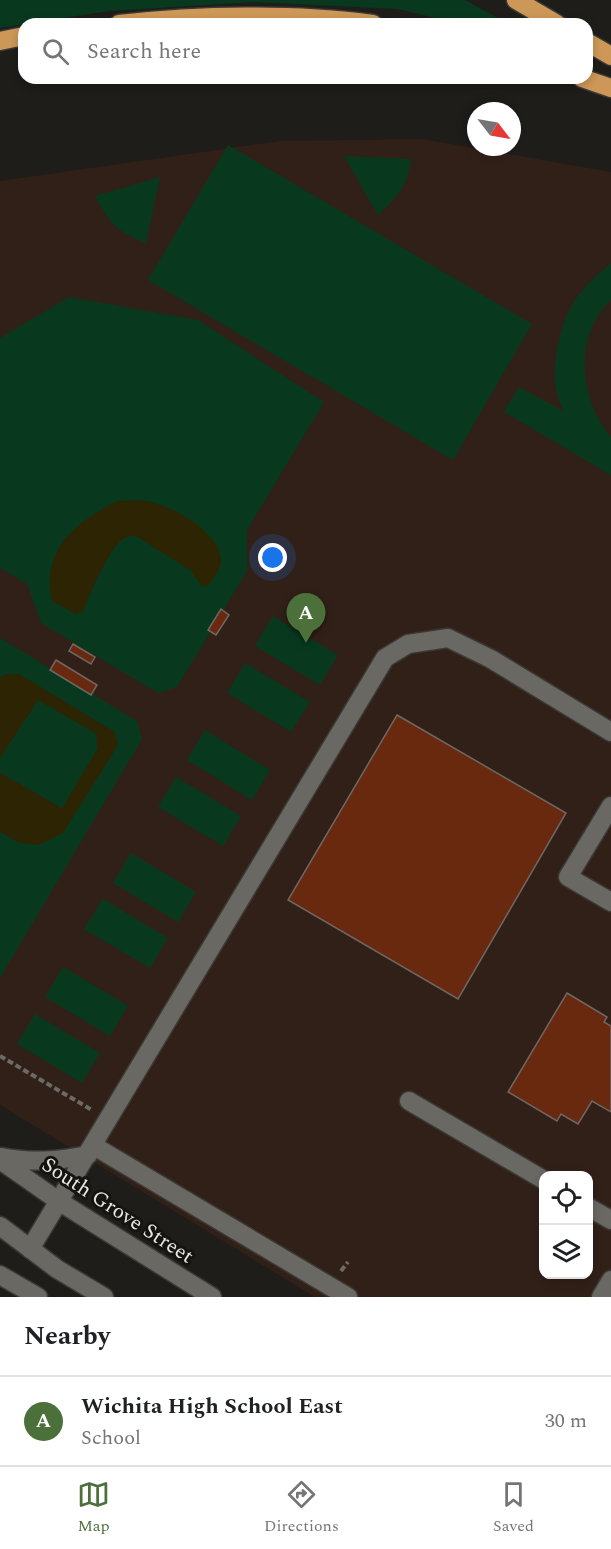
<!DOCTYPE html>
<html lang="en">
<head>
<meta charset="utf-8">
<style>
  :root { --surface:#fff; --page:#f2f2f2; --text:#202124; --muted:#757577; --line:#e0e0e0; --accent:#4b7039 }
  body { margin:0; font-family:Spectral,serif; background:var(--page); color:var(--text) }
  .controls { position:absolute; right:18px; bottom:18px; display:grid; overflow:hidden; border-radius:12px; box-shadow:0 3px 9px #0003 }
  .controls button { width:54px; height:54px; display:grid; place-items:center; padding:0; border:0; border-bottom:2px solid var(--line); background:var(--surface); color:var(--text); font:30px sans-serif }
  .compass { position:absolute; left:467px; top:102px; width:54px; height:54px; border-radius:50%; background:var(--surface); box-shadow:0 3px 9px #0003; rotate:121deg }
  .you { position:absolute; left:273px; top:558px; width:21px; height:21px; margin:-15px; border:4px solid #fff; border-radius:50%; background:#1a73e8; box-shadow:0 0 0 9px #1a73e833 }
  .badge { display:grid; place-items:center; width:39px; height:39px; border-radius:50%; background:var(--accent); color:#fff; font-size:20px; font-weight:700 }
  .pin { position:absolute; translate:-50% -50px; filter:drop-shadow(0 2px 3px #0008) }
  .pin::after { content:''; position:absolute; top:32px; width:21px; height:18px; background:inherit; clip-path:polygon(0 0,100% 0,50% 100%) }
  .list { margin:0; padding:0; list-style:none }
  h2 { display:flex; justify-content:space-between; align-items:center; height:78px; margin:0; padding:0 24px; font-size:26px }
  h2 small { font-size:20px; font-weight:400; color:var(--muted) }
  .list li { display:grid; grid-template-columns:39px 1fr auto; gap:18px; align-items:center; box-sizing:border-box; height:90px; padding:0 24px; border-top:2px solid var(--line) }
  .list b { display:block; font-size:22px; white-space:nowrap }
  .list p { margin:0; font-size:20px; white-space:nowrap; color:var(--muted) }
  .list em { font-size:20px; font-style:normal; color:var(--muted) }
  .icon { flex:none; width:33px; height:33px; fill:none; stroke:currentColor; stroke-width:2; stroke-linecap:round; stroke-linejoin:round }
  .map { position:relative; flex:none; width:611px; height:1297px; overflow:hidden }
  .search { position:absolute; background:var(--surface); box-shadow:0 3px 9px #0003; left:18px; right:18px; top:18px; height:66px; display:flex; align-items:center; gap:15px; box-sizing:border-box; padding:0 21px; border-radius:18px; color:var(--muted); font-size:22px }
  .sheet { height:168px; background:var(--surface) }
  nav { display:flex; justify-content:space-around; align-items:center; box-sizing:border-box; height:84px; border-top:2px solid var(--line); background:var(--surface); font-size:16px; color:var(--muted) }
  nav a { display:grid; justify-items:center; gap:3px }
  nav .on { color:var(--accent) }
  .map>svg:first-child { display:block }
</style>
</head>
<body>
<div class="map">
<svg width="611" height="1297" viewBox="0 0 611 1297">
  <rect width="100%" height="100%" fill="#1f1d19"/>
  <path fill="#312018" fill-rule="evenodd" d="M422,139L611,172V1297H315L0,1105V181L280,141ZM544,1176H588V1274H544Z"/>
  <g fill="#08391f">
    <polygon points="0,0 465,0 509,24 460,24 398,9 254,2 108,11 0,28"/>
    <polygon points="228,145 532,324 453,460 148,280"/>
    <path d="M344,156L411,159C410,182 395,200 378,215Z"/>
    <path d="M160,177L146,243C116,231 110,224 95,196Z"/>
    <path d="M611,263V300C573,335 579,400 611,437V475L504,412L519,387L563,411C561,404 557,397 556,389C552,363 560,322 575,300C585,286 598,274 611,263Z"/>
    <polygon points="69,297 198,320 324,402 247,530 247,571 177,687 158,693 41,623 27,584 0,568 0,338"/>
    <polygon points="273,616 338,655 320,685 255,646"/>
    <polygon points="0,638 137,721 142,739 0,978"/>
    <polygon points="245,663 310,702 291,732 227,693"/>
    <polygon points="205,730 270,770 252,800 187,760"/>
    <polygon points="176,777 241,816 223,846 158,807"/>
    <polygon points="131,853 196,892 178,922 113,883"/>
    <polygon points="103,899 168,938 150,968 84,929"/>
    <polygon points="63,967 128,1006 110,1036 45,997"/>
    <polygon points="35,1014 100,1053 82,1083 17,1044"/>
  </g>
  <g fill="#2c2403">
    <path d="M117,501C126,501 136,500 145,501C169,504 220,531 221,560C221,569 214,577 209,585L202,586L190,570L136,536C134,536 128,536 126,537C111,543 89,596 83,612L76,614L52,601C40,550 76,522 117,501Z"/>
    <polygon points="8,674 19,674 115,732 118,745 63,833 39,845 20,843 0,832 0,773 62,808 98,748 95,733 38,700 0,758 0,677"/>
  </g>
  <g fill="#68290f" stroke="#6e6765" stroke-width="1.5">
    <polygon points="221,609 229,615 216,635 208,630"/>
    <polygon points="73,644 95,657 91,664 69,651"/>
    <polygon points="56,660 97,685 91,695 50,670"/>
    <polygon points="397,715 566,813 458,999 288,900"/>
    <polygon points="567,993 607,1017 604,1022 611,1026 611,1112 592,1101 578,1124 561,1114 557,1121 508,1092"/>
  </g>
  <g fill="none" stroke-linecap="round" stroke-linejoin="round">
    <defs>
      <g id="minor">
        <polyline points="611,806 568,877 611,902"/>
        <polyline points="409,1101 544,1180"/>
        <polyline points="94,1146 348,1297"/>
        <path d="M1,1157C33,1163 56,1161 88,1155"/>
        <polyline points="0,1160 60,1202 212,1297"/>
        <polyline points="588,1207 611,1220"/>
        <polyline points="0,1226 57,1269 104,1297"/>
        <polyline points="30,1249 385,658 408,644 448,638 491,659 611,732"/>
        <polyline points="0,1275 38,1297"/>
        <polyline points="601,1297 611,1280"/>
      </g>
      <g id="highway">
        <polyline points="516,0 557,24"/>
        <path d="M119,24C198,15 295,13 373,24"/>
        <polyline points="0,41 24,36"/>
        <polyline points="587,42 611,56"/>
        <polyline points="582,78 611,88"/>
      </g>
    </defs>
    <use href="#minor" stroke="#3a3936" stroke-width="21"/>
    <use href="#highway" stroke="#3a3936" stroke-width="21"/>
    <g stroke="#6c6a66" stroke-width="4" stroke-dasharray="6 3" stroke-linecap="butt">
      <polyline points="0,1056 92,1110"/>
      <polyline points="341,1271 348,1262"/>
    </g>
    <use href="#minor" stroke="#6a6862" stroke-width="18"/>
    <use href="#highway" stroke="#cd9857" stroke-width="18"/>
  </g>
  <g text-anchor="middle" stroke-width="6" stroke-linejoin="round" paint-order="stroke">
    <g font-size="21" fill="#e8e6e3" stroke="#161410">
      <text transform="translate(118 1210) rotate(33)" y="7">South Grove Street</text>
    </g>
  </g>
</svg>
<div class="controls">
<button><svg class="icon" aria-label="locate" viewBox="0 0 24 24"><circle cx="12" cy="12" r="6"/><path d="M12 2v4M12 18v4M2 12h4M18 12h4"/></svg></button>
<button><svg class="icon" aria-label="layers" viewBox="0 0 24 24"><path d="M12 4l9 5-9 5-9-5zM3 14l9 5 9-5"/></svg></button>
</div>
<svg class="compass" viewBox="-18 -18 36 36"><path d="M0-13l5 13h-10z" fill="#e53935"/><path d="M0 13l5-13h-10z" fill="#757577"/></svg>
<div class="you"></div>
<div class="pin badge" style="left:306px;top:643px">A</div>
<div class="search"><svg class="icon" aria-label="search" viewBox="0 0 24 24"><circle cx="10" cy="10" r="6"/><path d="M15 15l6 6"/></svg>Search here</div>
</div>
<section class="sheet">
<h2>Nearby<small></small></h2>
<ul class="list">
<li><span class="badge">A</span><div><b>Wichita High School East</b><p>School</p></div><em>30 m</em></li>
</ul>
</section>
<nav>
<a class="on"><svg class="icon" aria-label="map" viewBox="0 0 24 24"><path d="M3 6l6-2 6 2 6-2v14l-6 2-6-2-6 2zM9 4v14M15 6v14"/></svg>Map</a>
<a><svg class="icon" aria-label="directions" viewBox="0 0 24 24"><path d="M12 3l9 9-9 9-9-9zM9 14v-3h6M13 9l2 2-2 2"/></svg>Directions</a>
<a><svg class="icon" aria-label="saved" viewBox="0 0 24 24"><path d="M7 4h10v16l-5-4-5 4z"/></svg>Saved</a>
</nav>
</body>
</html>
